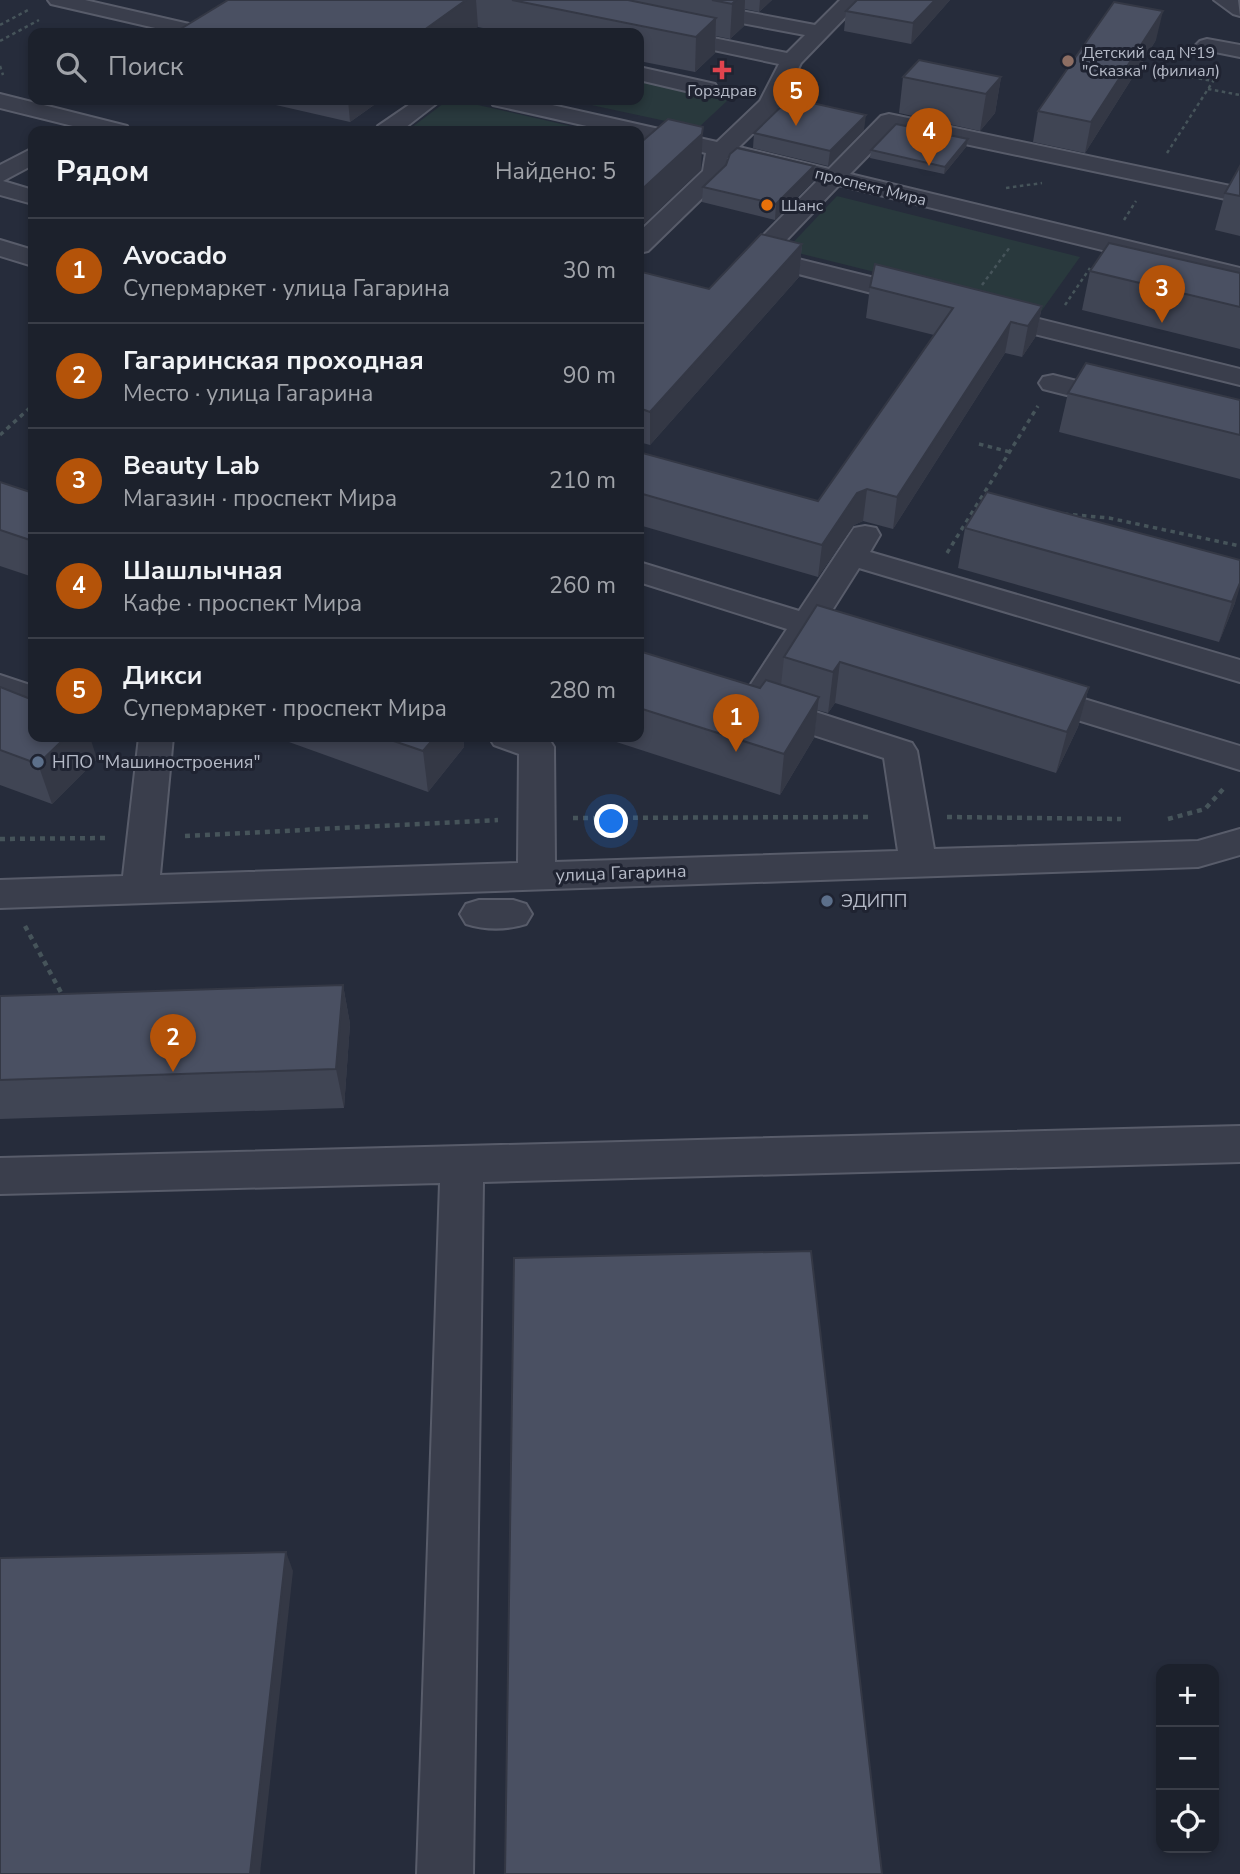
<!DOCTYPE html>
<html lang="ru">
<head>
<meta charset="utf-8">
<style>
  :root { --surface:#1c212c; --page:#252934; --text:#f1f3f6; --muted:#a0a3a9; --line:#3a3e48; --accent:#b45309 }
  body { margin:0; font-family:"Nunito Sans",sans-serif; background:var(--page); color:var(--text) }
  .controls { position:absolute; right:21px; bottom:21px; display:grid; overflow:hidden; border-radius:14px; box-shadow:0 4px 10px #0003 }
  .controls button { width:63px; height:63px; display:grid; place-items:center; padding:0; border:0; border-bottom:2px solid var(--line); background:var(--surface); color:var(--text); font:35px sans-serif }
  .you { position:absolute; left:612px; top:822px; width:24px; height:24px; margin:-18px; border:5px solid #fff; border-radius:50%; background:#1a73e8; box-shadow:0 0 0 10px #1a73e833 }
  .badge { display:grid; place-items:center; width:46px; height:46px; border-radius:50%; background:var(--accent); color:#fff; font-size:23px; font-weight:700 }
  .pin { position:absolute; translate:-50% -58px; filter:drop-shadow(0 2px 4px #0008) }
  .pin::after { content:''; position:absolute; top:37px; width:24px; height:21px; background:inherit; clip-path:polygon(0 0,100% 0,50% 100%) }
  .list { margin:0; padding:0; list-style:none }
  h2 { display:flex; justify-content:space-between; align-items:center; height:91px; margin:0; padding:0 28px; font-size:30px }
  h2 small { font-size:23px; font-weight:400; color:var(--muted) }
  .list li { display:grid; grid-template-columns:46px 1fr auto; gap:21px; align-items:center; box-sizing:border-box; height:105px; padding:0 28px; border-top:2px solid var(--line) }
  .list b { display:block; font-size:26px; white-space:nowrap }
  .list p { margin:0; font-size:23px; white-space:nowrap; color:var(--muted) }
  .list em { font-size:23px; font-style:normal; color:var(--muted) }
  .icon { flex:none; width:38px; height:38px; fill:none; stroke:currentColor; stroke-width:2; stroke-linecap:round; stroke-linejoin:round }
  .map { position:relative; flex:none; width:1240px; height:1874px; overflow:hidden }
  .search { position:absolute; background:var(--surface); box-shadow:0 4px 10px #0003; left:28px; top:28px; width:616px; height:77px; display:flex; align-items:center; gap:18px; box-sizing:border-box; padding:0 24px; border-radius:14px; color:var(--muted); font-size:26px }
  .panel { position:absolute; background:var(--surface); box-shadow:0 4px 10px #0003; left:28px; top:126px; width:616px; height:616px; border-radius:14px }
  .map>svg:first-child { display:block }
</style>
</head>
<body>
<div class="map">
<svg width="1240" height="1874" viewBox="0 0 1240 1874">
  <rect width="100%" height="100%" fill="#262c3b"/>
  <g fill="#29393d">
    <polygon points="639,81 728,100 698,128 568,100 639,100"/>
    <polygon points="448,100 456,100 592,131 407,131"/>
    <polygon points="837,196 1080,257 1040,313 786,250"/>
  </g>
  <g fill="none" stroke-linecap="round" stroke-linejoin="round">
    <defs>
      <g id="minor">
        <polygon points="48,0 85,0 211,29 214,33 177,33 51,4"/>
        <polygon points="641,0 683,0 815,25 840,0 862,0 801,63 778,109 739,147 829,169 881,116 889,114 1240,188 1240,202 894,129 850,174 1240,268 1240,284 839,185 774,253 931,292 935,298 931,304 922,306 748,261 744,256 748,251 818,180 727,158 727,173 723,178 648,251 639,253 639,232 703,171 706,153 639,138 639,131 609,131 493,105 490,100 530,100 717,142 760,101 779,64 657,38 654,34 657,30 664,28 787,53 805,35 651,6 644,4"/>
        <polygon points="1214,0 1238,0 1240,16 1233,14"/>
        <polygon points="1207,39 1240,45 1240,57 1200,49 1196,45 1200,41"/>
        <polygon points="639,67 715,84 718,89 715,94 707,96 639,80"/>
        <polygon points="0,94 127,126 130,131 93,131 0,108"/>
        <polygon points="416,100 441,100 401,131 375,131 378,126"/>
        <polygon points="33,148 33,165 3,181 33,190 33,204 0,195 0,165"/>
        <polygon points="0,240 33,250 33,266 0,256"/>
        <polygon points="987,306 1240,369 1240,385 978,320 974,314 978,308"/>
        <polygon points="1053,375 1132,395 1136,401 1132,407 1122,409 1043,389 1039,383 1043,377"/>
        <polygon points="865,526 876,528 880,535 870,552 1240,660 1240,682 859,568 826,620 865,632 869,639 865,646 853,649 814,638 775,699 912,743 917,751 934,849 1198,841 1240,829 1240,855 1198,867 0,908 0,880 123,876 139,737 173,737 160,875 518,863 519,754 494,745 489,737 544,737 549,739 554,747 555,862 898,851 884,758 743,712 738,704 787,629 639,582 639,562 799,611 854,528"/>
        <polygon points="0,675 33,686 33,709 0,698"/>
        <polygon points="1031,683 1240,746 1240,770 1019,702 1014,694 1019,686"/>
        <path d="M479,900H513L526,904L532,914L526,924C507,930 485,930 466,924L460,914L466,904Z"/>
        <polygon points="1240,1126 1240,1162 483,1182 473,1874 417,1874 440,1183 0,1194 0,1158"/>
      </g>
    </defs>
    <use href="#minor" stroke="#585c6a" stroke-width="4"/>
    <g stroke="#46545a" stroke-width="2.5" stroke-dasharray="3.5 3.5" stroke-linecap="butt">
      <polyline points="0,25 30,9"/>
      <polyline points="0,41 39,20"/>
      <polyline points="0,66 3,75"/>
      <polyline points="1185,76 1213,81"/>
      <polyline points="1208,89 1240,95"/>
      <polyline points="1167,153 1217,75"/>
      <polyline points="1006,188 1042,183"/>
      <polyline points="1124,220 1136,201"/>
      <polyline points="982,285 1010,247"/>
      <polyline points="1065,305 1090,268"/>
    </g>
    <g stroke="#46545a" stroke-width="3.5" stroke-dasharray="4.5 4.5" stroke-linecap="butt">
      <polyline points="0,435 33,405"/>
      <polyline points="979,444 1010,452"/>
      <polyline points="1064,514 1109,518 1240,546"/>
      <polyline points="947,553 1038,406"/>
    </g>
    <g stroke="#46545a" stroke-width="4.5" stroke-dasharray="5 5" stroke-linecap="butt">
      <polyline points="947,817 1121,819"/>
      <polyline points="573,818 872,817"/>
      <polyline points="1168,819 1205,809 1225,787"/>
      <polyline points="185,836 498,820"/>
      <polyline points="0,839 106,838"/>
      <polyline points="25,926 64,998"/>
    </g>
    <use href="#minor" fill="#3a3e4c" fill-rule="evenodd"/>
  </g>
  <g fill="#404554">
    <polygon points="228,0 772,0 759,12 745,9 744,26 730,39 716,36 715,53 695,72 639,61 639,33 507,33 478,27"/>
    <polygon points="857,0 950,0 911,44 844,31 846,11"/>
    <polygon points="1156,40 1085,153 1033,142 1038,111"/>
    <polygon points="903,77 1001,77 995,113 980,131 899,113"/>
    <polygon points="254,100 381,100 350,122"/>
    <polygon points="864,130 828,166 753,148 754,133"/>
    <polygon points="968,139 966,147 944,174 870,158 871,150"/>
    <polygon points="1240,166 1240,236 1215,230 1225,193"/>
    <polygon points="813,181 775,220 702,202 703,187"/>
    <polygon points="802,244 799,277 650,445 639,442 639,275 709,289"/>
    <polygon points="1090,271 1240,273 1240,349 1082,310"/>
    <polygon points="870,287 1042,306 1036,336 1022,357 1005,353 893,529 863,521 854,525 818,577 639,525 639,452 818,501 934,335 866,318"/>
    <polygon points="1068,393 1240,400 1240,479 1059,432"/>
    <polygon points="0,482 33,493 33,577 0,566"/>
    <polygon points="965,528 1240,560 1235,603 1219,642 958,568"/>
    <polygon points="639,651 760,688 781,685 784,657 1089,687 1078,727 1056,773 835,703 828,713 817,710 814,738 780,795 601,737 639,737"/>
    <polygon points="0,687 97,759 52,804 0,785"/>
    <polygon points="275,737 463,737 464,747 428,792"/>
    <polygon points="343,985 350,1024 344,1108 0,1119 0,996"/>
  </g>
  <g fill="#343845">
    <polygon points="466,0 476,0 478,27 470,33 420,33"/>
    <polygon points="736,0 745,0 744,26 730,39 732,4"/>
    <polygon points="760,0 772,0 759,12"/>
    <polygon points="935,0 950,0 911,44 913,23"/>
    <polygon points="1163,11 1156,40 1085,153 1091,122"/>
    <polygon points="716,18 715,53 695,72 696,37"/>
    <polygon points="1001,77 995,113 980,131 986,94"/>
    <polygon points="348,100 381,100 350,122"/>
    <polygon points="866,115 864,130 828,166 830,151"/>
    <polygon points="703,127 701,170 639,229 639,192"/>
    <polygon points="968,139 966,147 944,174 945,167"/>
    <polygon points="814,166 813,181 775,220 776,204"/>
    <polygon points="802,244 799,277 650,445 650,412"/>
    <polygon points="1042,306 1036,336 1022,357 1028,326"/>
    <polygon points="1011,322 1005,353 893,529 897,497"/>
    <polygon points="867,489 863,521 854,525 818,577 822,545 857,493"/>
    <polygon points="1240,583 1240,587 1235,603 1219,642 1232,602"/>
    <polygon points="840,662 835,703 828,713 833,672"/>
    <polygon points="1089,687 1078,727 1056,773 1067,732"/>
    <polygon points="819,697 814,738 780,795 784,754"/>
    <polygon points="66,737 90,737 97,759 52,804 38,764"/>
    <polygon points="435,737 463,737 464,747 428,792 423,751"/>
    <polygon points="343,985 350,1024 344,1108 336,1069"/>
    <polygon points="286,1552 293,1571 260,1874 250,1874"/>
  </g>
  <g fill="#4a5062" stroke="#343845" stroke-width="2">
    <polygon points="228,0 466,0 420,33 174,33"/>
    <polygon points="512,0 628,0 716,18 696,37"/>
    <polygon points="712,0 736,0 732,4"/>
    <polygon points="857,0 935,0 913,23 846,11"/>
    <polygon points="1114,2 1163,11 1091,122 1038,111"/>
    <polygon points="919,60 1001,77 986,94 903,77"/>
    <polygon points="790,98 866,115 830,151 754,133"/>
    <polygon points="668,119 703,127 702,134 639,192 639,144"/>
    <polygon points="896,124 968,139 945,167 871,150"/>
    <polygon points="737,148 814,166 776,204 703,187 726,165 730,154"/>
    <polygon points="1240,166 1240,196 1225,193"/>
    <polygon points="761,234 802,244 650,412 639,408 639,275 642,272 709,289"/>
    <polygon points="1109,243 1240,273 1240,307 1090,271"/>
    <polygon points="875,264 1042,306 1028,326 1011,322 897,497 867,489 857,493 822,545 639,493 639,452 818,501 953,308 870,287"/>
    <polygon points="1086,363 1240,400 1240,435 1068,393"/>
    <polygon points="0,482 33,493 33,541 0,530"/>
    <polygon points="987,492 1240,560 1240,583 1232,602 965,528"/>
    <polygon points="817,605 1089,687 1067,732 840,662 833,672 784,657"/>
    <polygon points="639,651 760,688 766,680 819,697 784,754 639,708"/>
    <polygon points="0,687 33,700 33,737 66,737 38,764 0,750"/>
    <polygon points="382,737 435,737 423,751"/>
    <polygon points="343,985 336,1069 0,1080 0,996"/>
    <polygon points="811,1251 882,1874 505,1874 514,1258"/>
    <polygon points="286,1552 250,1874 0,1874 0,1558"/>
  </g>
  <circle fill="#8d6e63" stroke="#1f2331" stroke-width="2.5" cx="1068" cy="61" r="7"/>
  <path fill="#e0444e" stroke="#1f2331" stroke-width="2.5" d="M718.5 59.5h7v7h7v7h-7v7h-7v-7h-7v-7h7z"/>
  <circle fill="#e8710a" stroke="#1f2331" stroke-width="2.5" cx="767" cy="205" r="7"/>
  <g fill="#5c6f8a" stroke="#1f2331" stroke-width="2.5">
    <circle cx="38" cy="762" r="7"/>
    <circle cx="827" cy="901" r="7"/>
  </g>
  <g text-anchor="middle" stroke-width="6" stroke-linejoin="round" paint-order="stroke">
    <g font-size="16" fill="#b5bac7" stroke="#1f2331" text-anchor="start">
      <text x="1082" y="58">Детский сад №19<tspan x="1082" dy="18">"Сказка" (филиал)</tspan></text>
      <text x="722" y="96" text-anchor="middle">Горздрав</text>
      <text x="781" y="211">Шанс</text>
    </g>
    <g font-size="16" fill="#b5bac7" stroke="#1f2331">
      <text transform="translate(871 186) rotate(14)" y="6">проспект Мира</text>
    </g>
    <g font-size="18" fill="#b5bac7" stroke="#1f2331" text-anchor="start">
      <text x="52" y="768">НПО "Машиностроения"</text>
      <text x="841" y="907">ЭДИПП</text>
    </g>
    <g font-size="18" fill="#b5bac7" stroke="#1f2331">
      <text transform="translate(621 873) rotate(-2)" y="6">улица Гагарина</text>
    </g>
  </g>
</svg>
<div class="controls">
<button>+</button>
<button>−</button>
<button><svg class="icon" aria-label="locate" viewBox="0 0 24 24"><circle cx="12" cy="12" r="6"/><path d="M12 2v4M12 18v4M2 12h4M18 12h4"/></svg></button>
</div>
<div class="you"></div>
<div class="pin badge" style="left:736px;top:752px">1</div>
<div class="pin badge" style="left:173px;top:1072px">2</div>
<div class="pin badge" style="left:1162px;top:323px">3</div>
<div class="pin badge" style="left:929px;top:166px">4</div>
<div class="pin badge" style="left:796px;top:126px">5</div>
<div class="search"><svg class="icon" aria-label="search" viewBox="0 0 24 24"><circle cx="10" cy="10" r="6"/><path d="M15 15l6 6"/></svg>Поиск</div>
<section class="panel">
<h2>Рядом<small>Найдено: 5</small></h2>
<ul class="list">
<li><span class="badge">1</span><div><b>Avocado</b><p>Супермаркет · улица Гагарина</p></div><em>30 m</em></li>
<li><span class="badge">2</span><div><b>Гагаринская проходная</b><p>Место · улица Гагарина</p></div><em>90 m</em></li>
<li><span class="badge">3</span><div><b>Beauty Lab</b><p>Магазин · проспект Мира</p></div><em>210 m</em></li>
<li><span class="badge">4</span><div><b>Шашлычная</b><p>Кафе · проспект Мира</p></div><em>260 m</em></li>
<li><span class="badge">5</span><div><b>Дикси</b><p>Супермаркет · проспект Мира</p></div><em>280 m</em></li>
</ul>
</section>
</div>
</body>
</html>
